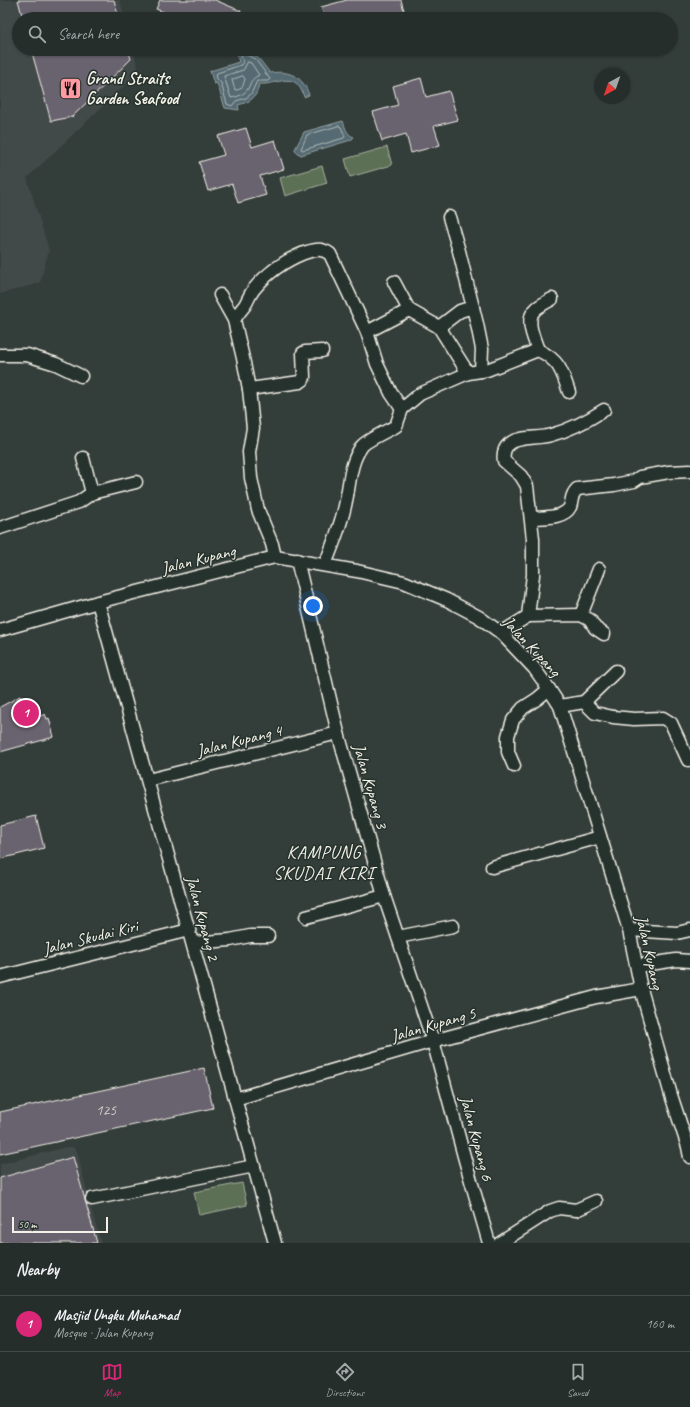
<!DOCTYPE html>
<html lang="en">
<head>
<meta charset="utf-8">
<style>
  :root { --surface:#262e2c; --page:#2e3634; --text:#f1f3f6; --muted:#a4a8a9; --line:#424a48; --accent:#db2777 }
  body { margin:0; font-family:Caveat,sans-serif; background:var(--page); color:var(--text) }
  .compass { position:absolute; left:594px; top:68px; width:36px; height:36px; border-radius:50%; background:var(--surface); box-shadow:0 1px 3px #0004; rotate:220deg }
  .scale { position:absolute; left:12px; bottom:10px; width:96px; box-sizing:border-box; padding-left:4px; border:2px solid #f4f1e8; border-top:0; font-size:11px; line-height:14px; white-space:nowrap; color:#f4f1e8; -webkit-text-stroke:3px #26332d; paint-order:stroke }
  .you { position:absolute; left:313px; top:606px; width:14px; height:14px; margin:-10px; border:3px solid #fff; border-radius:50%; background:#1a73e8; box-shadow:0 0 0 6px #1a73e833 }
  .badge { display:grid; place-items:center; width:26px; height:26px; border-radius:50%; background:var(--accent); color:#fff; font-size:13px; font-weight:700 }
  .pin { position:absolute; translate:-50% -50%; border:2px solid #fff; box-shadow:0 1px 4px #0006 }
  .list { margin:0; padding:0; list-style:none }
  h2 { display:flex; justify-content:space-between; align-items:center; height:52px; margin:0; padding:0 16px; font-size:17px }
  h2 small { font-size:13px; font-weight:400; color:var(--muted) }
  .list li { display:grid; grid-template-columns:26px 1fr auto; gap:12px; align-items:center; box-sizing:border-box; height:56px; padding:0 16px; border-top:1px solid var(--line) }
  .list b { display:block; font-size:15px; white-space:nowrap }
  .list p { margin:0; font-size:13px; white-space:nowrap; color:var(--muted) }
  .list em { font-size:13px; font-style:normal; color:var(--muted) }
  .icon { flex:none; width:22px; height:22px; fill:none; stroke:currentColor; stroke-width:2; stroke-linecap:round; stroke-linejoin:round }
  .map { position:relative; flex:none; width:690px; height:1243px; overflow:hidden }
  .search { position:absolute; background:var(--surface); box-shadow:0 1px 3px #0004; left:12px; right:12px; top:12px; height:44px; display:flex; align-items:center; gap:10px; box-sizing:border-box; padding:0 14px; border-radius:22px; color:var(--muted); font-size:15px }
  .sheet { height:108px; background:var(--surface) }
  nav { display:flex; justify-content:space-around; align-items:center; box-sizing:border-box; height:56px; border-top:1px solid var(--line); background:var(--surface); font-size:11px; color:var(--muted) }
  nav a { display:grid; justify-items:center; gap:2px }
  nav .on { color:var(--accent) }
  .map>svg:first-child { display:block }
</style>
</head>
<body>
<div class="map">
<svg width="690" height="1243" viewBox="0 0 690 1243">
  <rect width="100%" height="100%" fill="#333d3a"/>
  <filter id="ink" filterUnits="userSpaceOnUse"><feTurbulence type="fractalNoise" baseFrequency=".025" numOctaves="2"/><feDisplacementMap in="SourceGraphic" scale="8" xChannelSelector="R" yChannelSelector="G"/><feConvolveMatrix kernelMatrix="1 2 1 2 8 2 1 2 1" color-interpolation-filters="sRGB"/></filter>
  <g filter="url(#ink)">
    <g fill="#43494a">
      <polygon points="0,0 120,0 125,19 19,19 19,49 133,49 139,72 27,178 49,250 40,283 0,294"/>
      <polygon points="66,1147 73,1147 77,1151 90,1204 101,1243 0,1243 0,1164"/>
    </g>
    <g fill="#5c7054" stroke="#a8b09e">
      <polygon points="387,147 392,165 350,177 345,159"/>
      <polygon points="322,166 327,183 285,196 280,178"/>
      <polygon points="242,1183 247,1205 199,1215 194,1192"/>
    </g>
    <g fill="#556b73" stroke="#95a1a2">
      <path d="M235,49C255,50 259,59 270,73C289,70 303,76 309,95L304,97C295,68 278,86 259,84C257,98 250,102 238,105L239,110L225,108L217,83L214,84L210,71L239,62Z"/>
      <path d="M343,121C345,127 347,135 354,137L351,140L301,155L296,152L295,149L304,132Z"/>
    </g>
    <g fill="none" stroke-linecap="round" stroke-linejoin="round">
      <g stroke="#b4bbb9" stroke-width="1">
        <polygon points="242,53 255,59 270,79 268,81 257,81 251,94 246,98 236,101 232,106 227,104 221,83 217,79 216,74 217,73 241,65 243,62 241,55"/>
        <path d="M248,62L251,63L259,75C247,81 252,87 244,93C241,96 235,97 231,98L224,76L243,70Z"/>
        <path d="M243,76L245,79C243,85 243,90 235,90L232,80Z"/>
        <polygon points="339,126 341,127 345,136 344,138 303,150 301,149 307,135"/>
      </g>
    </g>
    <g fill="#69646f" stroke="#f4f1e8">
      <polygon points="18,0 114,0 119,19 23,19"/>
      <polygon points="160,0 215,0 241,11 237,19 182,19 156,9"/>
      <polygon points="347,0 401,0 405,14 388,19 325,19 321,7"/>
      <polygon points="31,49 128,49 131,59 72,117 51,121"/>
      <polygon points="421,78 426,97 449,91 458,120 434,126 440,145 411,153 406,134 382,141 373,112 398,105 393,86"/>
      <polygon points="246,128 252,147 275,140 284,169 260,176 266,195 238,203 232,184 208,191 199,162 224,155 218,136"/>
      <polygon points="20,696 29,714 33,711 36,718 45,714 47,719 49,718 54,737 0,752 0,707"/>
      <polygon points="36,816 44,848 0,859 0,825"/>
      <polygon points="204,1068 213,1108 0,1154 0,1112"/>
      <polygon points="73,1157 97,1243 0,1243 0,1178"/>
    </g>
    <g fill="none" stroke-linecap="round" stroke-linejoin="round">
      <defs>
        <g id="minor">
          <polyline points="449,217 459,251 477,324 482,349 481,371"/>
          <polyline points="394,282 409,310 439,327 468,373"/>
          <polyline points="220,295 234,320 243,358 249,389 253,428 249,452 251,478 258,510 272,544 275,557"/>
          <path d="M234,320C237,315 241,310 245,305C248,300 250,294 254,289C268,272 284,261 304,253C314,250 321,247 330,254L367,332L377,364L391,393L402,409"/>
          <polyline points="439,327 460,311 473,307"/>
          <polyline points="367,332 409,310"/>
          <path d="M538,350C534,338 524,319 536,309C540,305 547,302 552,299"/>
          <polyline points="0,355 27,355 56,364 81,376"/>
          <polyline points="249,389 300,382 303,380 304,377 303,353 305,352 322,351"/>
          <polyline points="92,493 136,482"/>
          <path d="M531,518C542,517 564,519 570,507C573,499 570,496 577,489L614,485L634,481L640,477L669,472L690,471"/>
          <polyline points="0,528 79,502 92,493 83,458"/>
          <polyline points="297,560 338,733 384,896 433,1041 465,1160 489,1243"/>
          <path d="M325,565C333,544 342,523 346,501C350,482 350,462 362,446C367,440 389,430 396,426L402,409L420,394L468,373L487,370L538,350C559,360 562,371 569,392"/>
          <polyline points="98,602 275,1243"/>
          <polyline points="581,615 599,569"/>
          <polyline points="528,616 581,615 590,620 595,628 604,634"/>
          <polyline points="0,630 98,602 275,557 357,571 404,582 447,600 479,617 501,633 534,668 549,689 560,706 629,930 641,989 671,1095 688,1147 690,1157"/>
          <path d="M501,633L528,616L533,575V539L527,486L521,476L504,461C503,455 503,449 509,444C518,436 539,439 551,435C570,430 587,421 604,410"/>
          <polyline points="584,702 595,713 613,717 634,719 663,718 671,723 688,760"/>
          <polyline points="560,706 584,702 616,671"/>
          <polyline points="514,766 508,752 508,736 513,720 523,708 537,699 549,689"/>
          <polyline points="148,780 338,733"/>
          <polyline points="492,867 600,837"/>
          <polyline points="306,917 384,896"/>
          <polyline points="629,930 677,933 690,930"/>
          <polyline points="398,937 453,926"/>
          <polyline points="193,943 230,940 250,936 268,936"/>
          <polyline points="637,966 676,960 690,961"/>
          <polyline points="0,977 189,930"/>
          <polyline points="235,1099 433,1041 596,997 641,989"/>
          <polyline points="92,1199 254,1166"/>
          <polyline points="500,1243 550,1211 559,1208 576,1210 596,1201"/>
        </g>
      </defs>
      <use href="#minor" stroke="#f4f1e8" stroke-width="15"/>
      <use href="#minor" stroke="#26332d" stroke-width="12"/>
    </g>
  </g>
  <defs>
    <symbol id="restaurant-square" viewBox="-11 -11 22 22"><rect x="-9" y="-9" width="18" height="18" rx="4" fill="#ff9aa2" stroke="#26332d"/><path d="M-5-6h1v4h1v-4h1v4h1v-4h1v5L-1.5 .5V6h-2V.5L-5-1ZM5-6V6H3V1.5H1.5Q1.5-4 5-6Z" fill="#111"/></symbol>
  </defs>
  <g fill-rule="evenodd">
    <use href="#restaurant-square" x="58" y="76" width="25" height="25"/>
  </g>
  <g text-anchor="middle" stroke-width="3" stroke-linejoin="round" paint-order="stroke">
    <g font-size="15" fill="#d1ceca">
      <text x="106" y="1115">125</text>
    </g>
    <g font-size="17" font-weight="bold" fill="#f4f1e8" stroke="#26332d" text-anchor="start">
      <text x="86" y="84">Grand Straits<tspan x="86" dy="20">Garden Seafood</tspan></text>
    </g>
    <g font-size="17" fill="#f4f1e8" stroke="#26332d">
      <text transform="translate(198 559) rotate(-14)" y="6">Jalan Kupang</text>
      <text transform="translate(532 646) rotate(47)" y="6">Jalan Kupang</text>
      <text transform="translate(239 740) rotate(-14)" y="6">Jalan Kupang 4</text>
      <text transform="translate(371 786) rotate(74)" y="6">Jalan Kupang 3</text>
      <text transform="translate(203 918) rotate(75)" y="6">Jalan Kupang 2</text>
      <text transform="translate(90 937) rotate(-14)" y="6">Jalan Skudai Kiri</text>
      <text transform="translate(650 952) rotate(77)" y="6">Jalan Kupang</text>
      <text transform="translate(433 1024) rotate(-16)" y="6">Jalan Kupang 5</text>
      <text transform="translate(477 1138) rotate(75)" y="6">Jalan Kupang 6</text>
    </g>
    <g font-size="18" letter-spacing="1" fill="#f4f1e8" stroke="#26332d">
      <text x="324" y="858">KAMPUNG<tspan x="324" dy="21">SKUDAI KIRI</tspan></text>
    </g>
  </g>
</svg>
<svg class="compass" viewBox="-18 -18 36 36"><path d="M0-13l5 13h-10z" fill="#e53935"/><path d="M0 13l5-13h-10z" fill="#a4a8a9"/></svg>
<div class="scale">50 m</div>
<div class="you"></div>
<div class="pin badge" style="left:26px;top:713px">1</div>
<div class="search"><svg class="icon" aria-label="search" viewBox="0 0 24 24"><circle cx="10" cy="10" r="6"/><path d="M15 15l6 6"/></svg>Search here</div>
</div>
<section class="sheet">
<h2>Nearby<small></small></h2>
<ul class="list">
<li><span class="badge">1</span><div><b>Masjid Ungku Muhamad</b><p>Mosque · Jalan Kupang</p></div><em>160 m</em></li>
</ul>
</section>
<nav>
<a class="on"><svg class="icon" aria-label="map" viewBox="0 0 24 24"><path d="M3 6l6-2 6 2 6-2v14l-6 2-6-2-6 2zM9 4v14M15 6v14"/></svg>Map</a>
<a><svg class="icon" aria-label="directions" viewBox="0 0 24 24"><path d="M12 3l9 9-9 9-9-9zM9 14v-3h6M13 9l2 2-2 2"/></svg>Directions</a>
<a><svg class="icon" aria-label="saved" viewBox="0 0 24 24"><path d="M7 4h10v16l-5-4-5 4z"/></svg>Saved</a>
</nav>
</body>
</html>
